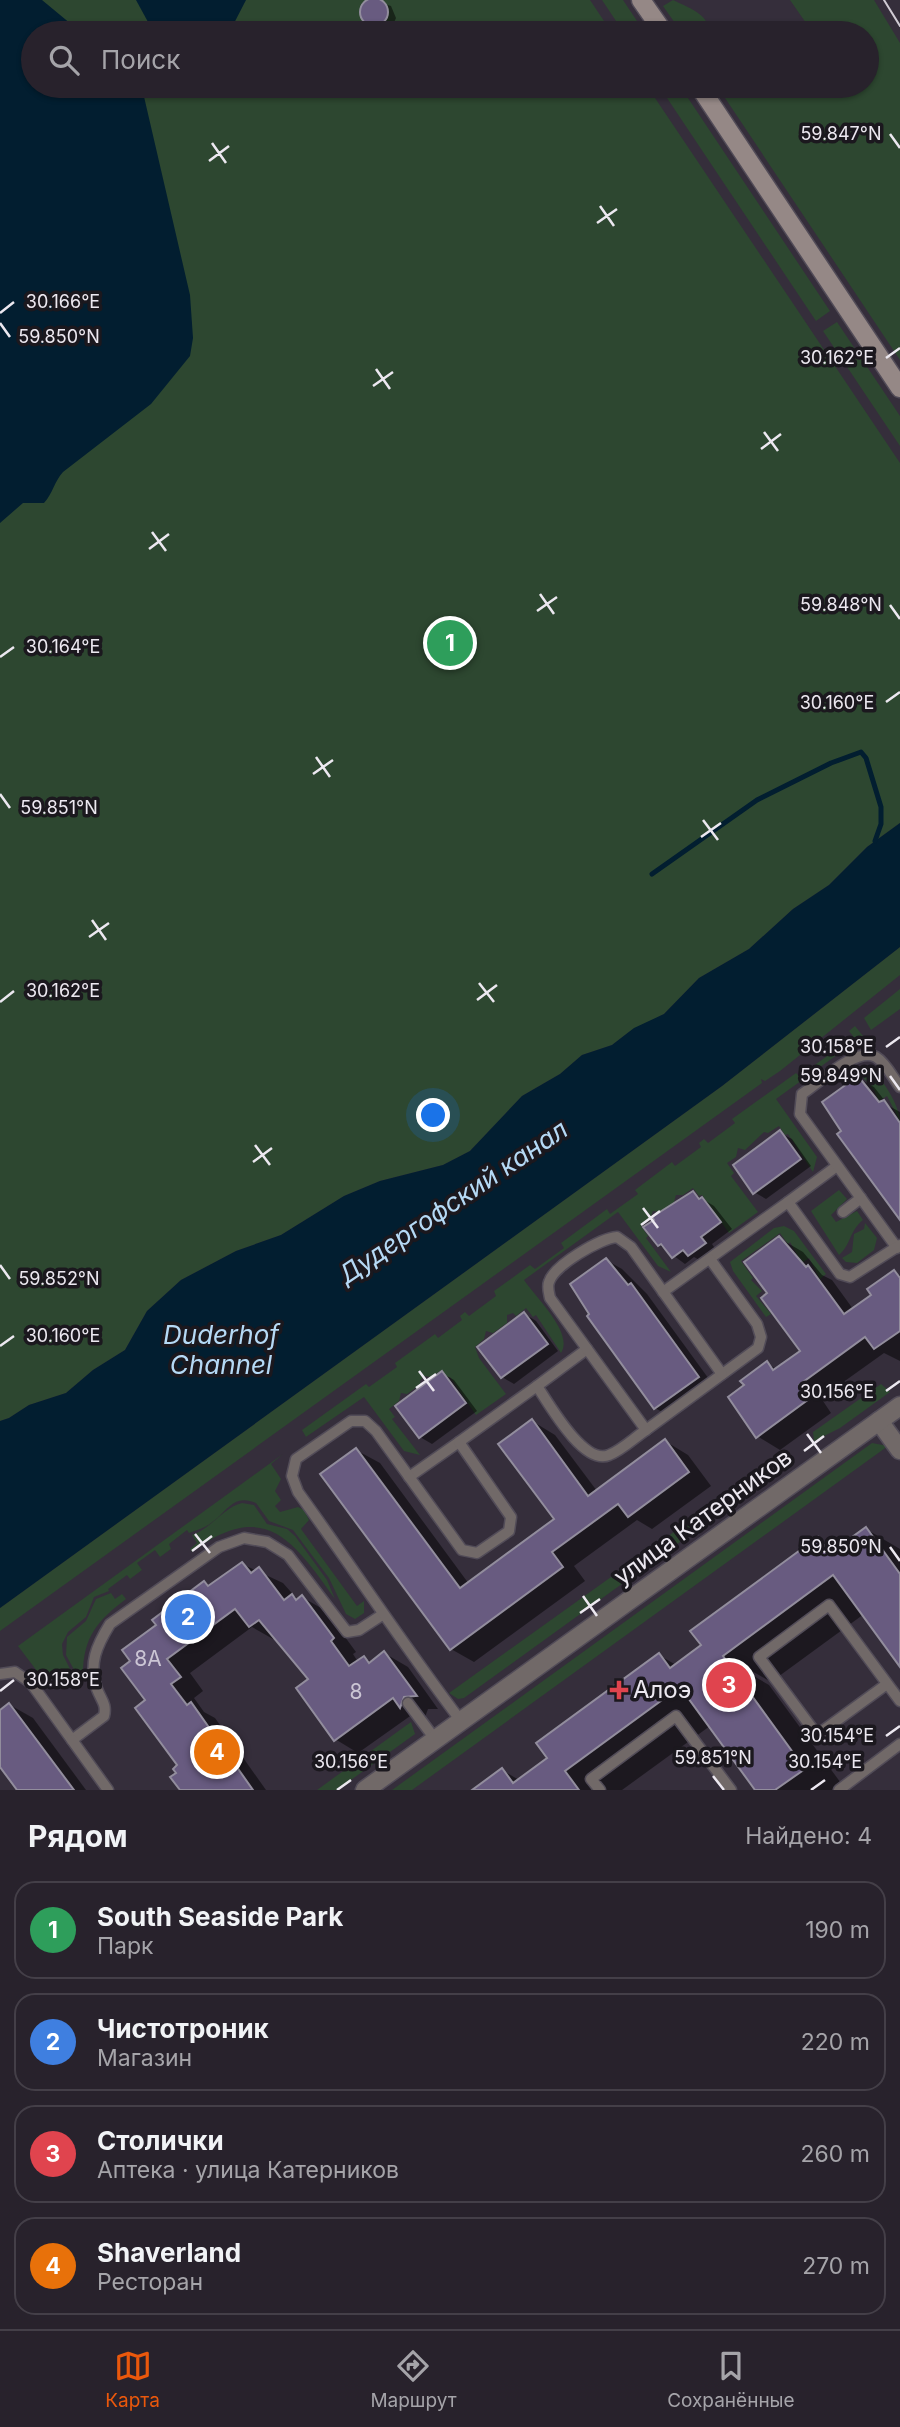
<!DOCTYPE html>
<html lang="ru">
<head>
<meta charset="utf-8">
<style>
  :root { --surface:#28222c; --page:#302a34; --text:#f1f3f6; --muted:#a5a4a9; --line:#443f48; --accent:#ea580c }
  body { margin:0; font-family:Inter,sans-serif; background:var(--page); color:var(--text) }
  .you { position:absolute; left:434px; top:1116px; width:24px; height:24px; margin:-18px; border:5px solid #fff; border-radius:50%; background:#1a73e8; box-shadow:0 0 0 10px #1a73e833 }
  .badge { display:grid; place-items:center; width:46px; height:46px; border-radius:50%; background:var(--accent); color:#fff; font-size:23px; font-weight:700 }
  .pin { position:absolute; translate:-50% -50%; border:4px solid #fff; box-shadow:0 2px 7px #0006 }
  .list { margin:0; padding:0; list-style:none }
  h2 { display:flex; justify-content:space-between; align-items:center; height:91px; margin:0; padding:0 28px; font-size:30px }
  h2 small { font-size:23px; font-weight:400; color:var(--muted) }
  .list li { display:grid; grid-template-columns:46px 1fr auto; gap:21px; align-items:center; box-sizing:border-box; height:98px; margin:0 14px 14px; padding:0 14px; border:2px solid var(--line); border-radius:21px }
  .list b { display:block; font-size:26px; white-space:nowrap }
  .list p { margin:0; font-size:23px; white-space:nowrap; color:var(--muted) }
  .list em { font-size:23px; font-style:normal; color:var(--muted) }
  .icon { flex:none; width:38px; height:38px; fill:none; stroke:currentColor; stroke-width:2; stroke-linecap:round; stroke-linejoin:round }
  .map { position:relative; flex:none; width:900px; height:1790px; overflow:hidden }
  .search { position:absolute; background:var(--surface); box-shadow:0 2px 5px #0004; left:21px; right:21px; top:21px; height:77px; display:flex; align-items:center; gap:18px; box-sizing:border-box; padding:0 24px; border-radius:38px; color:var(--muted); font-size:26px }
  .sheet { height:539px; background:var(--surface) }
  nav { display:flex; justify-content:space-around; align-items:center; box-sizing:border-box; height:98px; border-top:2px solid var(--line); background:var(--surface); font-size:19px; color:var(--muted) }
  nav a { display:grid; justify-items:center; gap:4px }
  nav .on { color:var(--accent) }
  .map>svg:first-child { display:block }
</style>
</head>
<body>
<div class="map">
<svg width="900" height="1790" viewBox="0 0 900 1790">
  <rect width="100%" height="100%" fill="#352e3b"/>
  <g fill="#2d4730">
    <polygon points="0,0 590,0 612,33 33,33 33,86 647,86 900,463 900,823 867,847 829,885 793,909 749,949 699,978 664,1014 629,1032 612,1045 582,1055 560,1074 522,1096 470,1151 443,1165 380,1181 344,1196 281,1235 236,1251 181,1280 147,1311 125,1350 93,1370 66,1393 29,1405 9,1418 0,1421"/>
    <polygon points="602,0 623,0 645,33 624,33"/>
    <path d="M673,0C687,7 710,14 709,33H682L663,6Z"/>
    <polygon points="790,0 874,0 900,43 900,360 717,86 742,86 745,90 757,86 867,86 867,33 813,33"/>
    <polygon points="659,86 680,86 830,311 816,321"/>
    <polygon points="837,322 900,416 900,446 823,331"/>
    <polygon points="900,947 900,975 780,1071 765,1081 761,1079 762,1083 0,1631 0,1608 722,1086"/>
    <polygon points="900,989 900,1009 871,1030 864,1018"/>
    <path d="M855,1026L863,1036L776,1099L817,1157L813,1172L788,1134L785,1135L779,1126L768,1133L764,1132L745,1150L738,1148L736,1157L727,1163L734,1173L731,1176L758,1212L729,1233L702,1195L699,1196L693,1188L683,1195H676L674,1202L660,1212L653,1211L650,1219L641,1226L648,1236L646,1238L671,1272L658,1266L618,1212L524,1280C536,1298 574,1333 561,1353L536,1315L533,1317L526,1308L516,1316L513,1313L507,1315V1323L493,1333L486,1331L484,1339L475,1347L479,1358L506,1394L476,1415L450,1377L447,1378L440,1371L431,1377L424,1376L420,1381L421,1384L407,1394L401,1393L399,1401L389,1409L395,1417L392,1419L420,1455L404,1451L364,1397L300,1441L306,1437L302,1430L366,1384L369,1387L397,1367L395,1363L435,1334L438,1338L462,1320L460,1316L465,1312L469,1316L496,1296L494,1291L530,1265L535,1269L564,1248L561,1243L607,1209L610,1214L638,1194L635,1190L672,1162L675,1166L701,1147L699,1143L704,1139L708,1143L735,1123L732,1119L796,1073L799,1076L850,1040L853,1036L849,1031Z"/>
    <path d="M867,1069C881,1073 900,1107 900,1121L887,1096L879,1101L874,1090L860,1074Z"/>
    <path d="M839,1190L847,1199L831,1215L836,1222L857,1211L863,1220C849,1231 851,1245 839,1255L811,1211Z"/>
    <polygon points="865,1223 877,1238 874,1250 857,1263 846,1262 842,1258 852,1252 854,1234 864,1229"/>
    <polygon points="784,1226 794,1231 826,1274 820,1279 809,1258 802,1263 790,1242 788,1244 780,1233 741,1261 753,1278 751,1280 762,1291 756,1296 771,1314 766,1317 733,1271 730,1262 774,1228"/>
    <polygon points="881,1384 890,1392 840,1428 814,1441 813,1432"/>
    <polygon points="872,1443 888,1446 412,1790 392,1790"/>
    <path d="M283,1454L271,1464L281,1479L275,1491L281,1500L275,1506L280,1512L298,1507L304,1510L309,1520L301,1529L357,1606L364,1601V1613L355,1619L346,1614L329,1578L293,1530L269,1521L256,1503C233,1493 227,1512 211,1523C205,1528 197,1530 189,1533L187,1530L169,1544L171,1549L160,1557L155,1550L137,1563L142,1570L130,1579L127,1575L108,1589L109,1591L94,1597L86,1617L68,1632L62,1644L63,1655L75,1679L68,1684L65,1680L69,1677L63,1670L43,1679L18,1646Z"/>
    <polygon points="763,1467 772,1469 734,1503 724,1496"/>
    <path d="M242,1503L254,1505L267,1524L287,1529L295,1536L327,1580L335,1599C293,1540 265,1498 192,1552L190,1549L197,1543L192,1535C212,1528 224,1507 242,1503Z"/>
    <polygon points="706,1509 709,1521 464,1698 458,1699 449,1693"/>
    <path d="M111,1593L115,1599L122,1594L126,1599C98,1620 83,1637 83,1674L78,1677L66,1655L67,1637L86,1621L96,1599Z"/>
    <polygon points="411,1722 415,1734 337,1790 317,1790"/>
  </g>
  <g fill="#021e30">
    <path d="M0,0H42L77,29L96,33H33V86L142,88L190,295L193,338L190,356L151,404L63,472C54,482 53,493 44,503H23L0,523Z"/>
    <polygon points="136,0 246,0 229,33 154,33"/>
    <polygon points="900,823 900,947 722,1086 0,1608 0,1421 9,1418 29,1405 66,1393 93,1370 125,1350 147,1311 181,1280 236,1251 281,1235 344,1196 380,1181 443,1165 470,1151 522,1096 560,1074 582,1055 612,1045 634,1028 664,1014 699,978 749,949 793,909 829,885 867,847"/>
  </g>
  <g fill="#0007">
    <polygon points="372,0 391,6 396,18 393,25 386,29 377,28 363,17 364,5"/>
    <polygon points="858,1078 874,1087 889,1106 900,1112 900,1213 843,1132"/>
    <polygon points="780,1133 792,1139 811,1166 766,1199 754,1192"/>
    <polygon points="693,1193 714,1206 732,1229 712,1244 716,1250 701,1261 694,1257 685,1264 659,1245"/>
    <polygon points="779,1238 803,1252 822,1275 832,1280 853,1309 873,1295 894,1272 900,1275 900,1361 884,1353 821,1398 831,1413 780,1450 757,1436 746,1386 767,1364 777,1369 802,1351 769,1294"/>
    <polygon points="606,1260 622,1269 647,1294 714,1386 671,1417 655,1408"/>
    <polygon points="525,1314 536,1321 558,1351 514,1384 502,1377"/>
    <polygon points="442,1373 454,1380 477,1411 432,1444 420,1437"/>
    <polygon points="532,1421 555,1435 597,1491 665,1441 688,1455 711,1486 652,1529 637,1520 574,1566 585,1581 474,1662 451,1649 356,1450 380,1463 469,1584 557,1520"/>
    <polygon points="866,1529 900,1549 900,1664 864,1614 771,1682 745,1667 745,1671 769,1685 846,1790 757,1790 710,1726 622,1790 475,1790 502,1770 519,1780 549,1758 659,1655 676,1665 704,1646 818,1539 837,1550"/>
    <polygon points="242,1564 283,1583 298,1600 302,1597 326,1611 356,1652 353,1654 358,1662 364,1658 372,1662 384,1653 408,1667 438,1709 428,1709 424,1720 413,1714 358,1753 335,1739 311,1680 276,1637 273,1639 252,1627 190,1673 203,1691 194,1698 204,1712 215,1718 266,1790 178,1790 180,1766 147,1701 133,1662 158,1625 205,1583 210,1587"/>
    <polygon points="10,1705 33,1718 86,1790 19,1790 0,1764 0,1712"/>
  </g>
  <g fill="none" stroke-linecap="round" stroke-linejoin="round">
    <polyline stroke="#021e30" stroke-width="5" points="652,874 757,800 831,763 861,752 866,758 881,807 881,824 875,841"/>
  </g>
  <g fill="#685b80" stroke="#928d9d" stroke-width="2">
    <circle cx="374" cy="12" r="14"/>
    <polygon points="858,1076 879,1102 884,1100 900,1123 900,1220 837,1134 841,1131 822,1102"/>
    <polygon points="780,1130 801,1159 753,1194 733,1165"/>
    <polygon points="693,1191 699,1199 702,1197 721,1222 701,1237 706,1243 688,1256 683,1250 672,1258 661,1244 658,1246 643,1227 654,1220 652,1217"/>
    <polygon points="779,1236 806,1267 808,1265 844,1314 871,1295 867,1289 894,1270 900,1278 900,1331 874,1349 865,1337 799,1385 809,1399 756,1438 728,1397 744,1385 740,1381 767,1361 773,1370 800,1351 761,1298 767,1293 744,1262"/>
    <polygon points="606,1258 628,1285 631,1283 699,1377 654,1409 587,1316 589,1314 570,1284"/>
    <polygon points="524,1312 548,1344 501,1378 477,1347"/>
    <polygon points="442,1371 466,1403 419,1438 395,1406"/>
    <polygon points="532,1419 588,1496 665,1439 689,1472 628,1517 618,1504 552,1552 563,1567 450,1650 320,1474 356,1448 460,1588 554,1519 498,1444"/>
    <polygon points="866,1527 900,1574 900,1667 833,1575 723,1656 805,1769 775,1790 755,1790 680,1687 565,1771 579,1790 472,1790 502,1768 513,1783 547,1758 536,1743 659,1653 670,1668 701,1645 690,1631 818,1537 830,1553"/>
    <polygon points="242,1562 251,1573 259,1567 284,1600 292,1594 296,1600 302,1595 334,1638 331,1641 349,1666 364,1656 369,1663 384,1651 417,1696 404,1697 400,1708 393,1698 334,1741 296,1688 308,1679 259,1620 249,1627 235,1609 167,1659 181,1677 171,1684 187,1705 191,1702 253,1790 180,1790 170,1777 176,1773 173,1769 177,1765 135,1708 145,1700 121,1668 130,1661 122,1650 156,1625 152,1620 204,1581 208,1586"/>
    <polygon points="9,1703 74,1790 17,1790 0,1767 0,1710"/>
  </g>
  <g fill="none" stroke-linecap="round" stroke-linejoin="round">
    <defs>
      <g id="lane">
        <polyline points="788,1202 837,1166"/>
        <polyline points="843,1212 861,1198"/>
        <path d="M897,1248L800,1114L802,1094C819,1083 857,1046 876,1057C886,1063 893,1078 900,1087"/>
        <polyline points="663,1292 788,1202 840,1274 850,1277 900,1245"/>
        <polyline points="537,1386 587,1349"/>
        <polyline points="646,1430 758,1348 761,1337 757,1324 710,1259"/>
        <polyline points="409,1477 459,1442"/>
        <path d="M0,1674L15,1672L31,1683L72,1740L104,1716C107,1704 101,1700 97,1689C88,1664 97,1645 110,1624L219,1547L244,1538L267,1542L288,1555L347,1632L359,1630L382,1615"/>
        <polyline points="887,1684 817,1735 759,1657 829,1605 900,1701"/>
        <polyline points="408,1703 435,1739"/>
        <path d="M461,1721C404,1646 353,1568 298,1492L292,1476L296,1459L351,1421H365L376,1431L462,1550L477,1553L509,1531L511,1517L459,1442L537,1386C549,1404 584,1466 609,1455C622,1450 634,1438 646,1430L550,1298C549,1293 547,1287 549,1282C554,1265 601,1238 617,1237L631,1247L722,1374"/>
        <polyline points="72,1740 108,1790"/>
        <polyline points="600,1790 591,1779 676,1716 731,1790"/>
        <polyline points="839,1790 900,1744"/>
      </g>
      <g id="street">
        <polyline points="879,1421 900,1450"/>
        <polyline points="365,1790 900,1406"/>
      </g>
      <g id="secondary">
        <polyline points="641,0 664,33"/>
        <polyline points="699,86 900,388"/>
      </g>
    </defs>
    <use href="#lane" stroke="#524c58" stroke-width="13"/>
    <use href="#street" stroke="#524c58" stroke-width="21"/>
    <use href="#secondary" stroke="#524c58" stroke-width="21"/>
    <use href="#lane" stroke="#716968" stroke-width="10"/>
    <use href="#street" stroke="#716968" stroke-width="18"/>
    <use href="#secondary" stroke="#958886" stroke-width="18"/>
    <polyline stroke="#d0cbd4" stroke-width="2" points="884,0 900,26"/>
  </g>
  <path fill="none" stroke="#ece8f0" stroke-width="2.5" d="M890,134L900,148M212,143L226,163M209,161L229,146M600,206L614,226M597,223L617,209M0,313L14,302M0,323L10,337M886,358L900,348M376,369L390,389M373,386L393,372M764,432L778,451M761,449L781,434M152,532L166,551M149,549L169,534M540,594L554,614M890,605L900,619M537,611L557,597M0,657L14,647M886,702L900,692M316,757L330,777M313,774L333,760M0,794L10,808M703,820L718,840M701,837L721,823M92,920L106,940M89,937L109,923M479,983L494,1002M477,1000L497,985M0,1002L14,991M886,1047L900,1037M890,1076L900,1090M255,1145L270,1165M253,1162L272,1148M643,1208L658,1228M641,1225L660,1211M0,1265L10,1279M0,1346L14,1336M419,1371L434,1391M416,1388L436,1374M886,1391L900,1381M807,1434L821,1453M804,1451L824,1436M195,1534L210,1553M890,1547L900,1561M192,1551L212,1536M583,1596L597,1616M580,1613L600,1599M0,1691L14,1680M886,1736L900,1726M713,1776L724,1790M337,1790L351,1780M811,1790L825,1780"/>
  <path fill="#e0444e" stroke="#1b181e" stroke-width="2.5" d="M615.5 1679.5h7v7h7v7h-7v7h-7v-7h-7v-7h7z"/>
  <g text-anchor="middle" stroke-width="7" stroke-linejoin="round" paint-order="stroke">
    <g font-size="21" fill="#cbc5d4">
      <text x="148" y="1666">8А</text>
      <text x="356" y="1699">8</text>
    </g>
    <g font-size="24" fill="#ece8f0" stroke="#1b181e">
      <text transform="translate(703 1517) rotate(-36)" y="8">улица Катерников</text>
    </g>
    <g font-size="24" fill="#ece8f0" stroke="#1b181e" text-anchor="start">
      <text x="633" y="1698">Алоэ</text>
    </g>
    <g font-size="26" font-style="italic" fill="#b5d9f5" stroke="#1b181e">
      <text transform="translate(453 1202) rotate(-34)" y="9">Дудергофский канал</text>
      <text x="221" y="1344">Duderhof<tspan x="221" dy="30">Channel</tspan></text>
    </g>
  </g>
  <g font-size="18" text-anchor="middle" fill="#ece8f0" stroke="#1b181e" stroke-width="7" stroke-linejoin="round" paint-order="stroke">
    <text x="841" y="140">59.847°N</text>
    <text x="63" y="308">30.166°E</text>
    <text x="59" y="343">59.850°N</text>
    <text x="837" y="364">30.162°E</text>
    <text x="841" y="611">59.848°N</text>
    <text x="63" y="653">30.164°E</text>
    <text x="837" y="709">30.160°E</text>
    <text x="59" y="814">59.851°N</text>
    <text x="63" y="997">30.162°E</text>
    <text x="837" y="1053">30.158°E</text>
    <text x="841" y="1082">59.849°N</text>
    <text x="59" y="1285">59.852°N</text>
    <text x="63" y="1342">30.160°E</text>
    <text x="837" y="1398">30.156°E</text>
    <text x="841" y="1553">59.850°N</text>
    <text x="63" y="1686">30.158°E</text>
    <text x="837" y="1742">30.154°E</text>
    <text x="713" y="1764">59.851°N</text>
    <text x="351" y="1768">30.156°E</text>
    <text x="825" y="1768">30.154°E</text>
  </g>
</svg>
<div class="you"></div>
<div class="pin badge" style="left:450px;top:643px;background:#2e9e5b">1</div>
<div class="pin badge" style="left:188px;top:1617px;background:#3f7fe0">2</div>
<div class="pin badge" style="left:729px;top:1685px;background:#e0444e">3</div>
<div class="pin badge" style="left:217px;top:1752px;background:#e8710a">4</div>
<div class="search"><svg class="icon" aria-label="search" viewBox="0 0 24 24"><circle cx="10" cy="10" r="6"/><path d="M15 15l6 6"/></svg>Поиск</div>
</div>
<section class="sheet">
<h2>Рядом<small>Найдено: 4</small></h2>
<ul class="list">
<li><span class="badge" style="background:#2e9e5b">1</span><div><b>South Seaside Park</b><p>Парк</p></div><em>190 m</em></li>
<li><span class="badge" style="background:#3f7fe0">2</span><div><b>Чистотроник</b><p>Магазин</p></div><em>220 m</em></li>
<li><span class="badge" style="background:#e0444e">3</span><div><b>Столички</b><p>Аптека · улица Катерников</p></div><em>260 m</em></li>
<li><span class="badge" style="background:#e8710a">4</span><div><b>Shaverland</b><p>Ресторан</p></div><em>270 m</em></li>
</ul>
</section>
<nav>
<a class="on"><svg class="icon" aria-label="map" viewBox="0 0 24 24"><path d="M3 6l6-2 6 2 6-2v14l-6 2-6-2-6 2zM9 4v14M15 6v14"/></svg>Карта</a>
<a><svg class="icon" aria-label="directions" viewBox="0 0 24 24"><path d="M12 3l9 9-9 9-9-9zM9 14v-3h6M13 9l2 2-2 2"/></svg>Маршрут</a>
<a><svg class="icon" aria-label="saved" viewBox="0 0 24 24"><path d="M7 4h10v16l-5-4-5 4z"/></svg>Сохранённые</a>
</nav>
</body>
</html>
